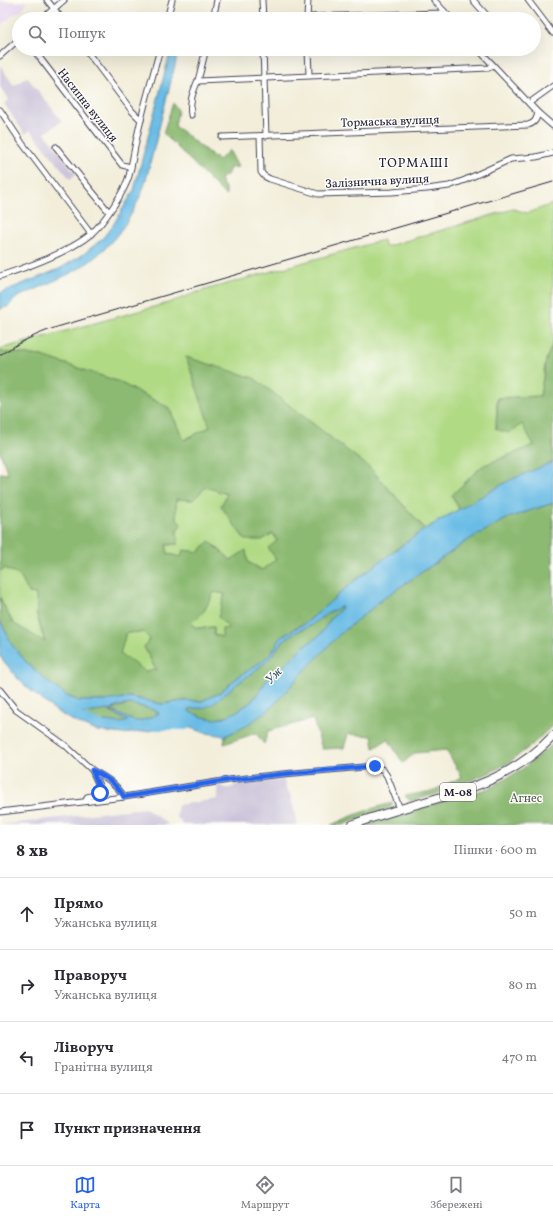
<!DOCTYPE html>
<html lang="uk">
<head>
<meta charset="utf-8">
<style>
  :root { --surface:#fff; --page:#f7f7f7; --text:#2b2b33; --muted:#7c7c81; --line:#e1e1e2; --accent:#2563eb }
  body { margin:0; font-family:Vollkorn,serif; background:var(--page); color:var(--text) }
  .stop { position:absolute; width:12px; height:12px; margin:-9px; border:3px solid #2563eb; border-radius:50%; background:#fff }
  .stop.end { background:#2563eb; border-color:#fff; box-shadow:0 1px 4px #0008 }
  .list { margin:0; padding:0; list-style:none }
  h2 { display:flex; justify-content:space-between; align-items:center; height:52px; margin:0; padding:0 16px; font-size:17px }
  h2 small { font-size:13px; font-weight:400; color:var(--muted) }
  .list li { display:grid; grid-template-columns:26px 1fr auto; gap:12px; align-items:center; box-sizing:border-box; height:72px; padding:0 16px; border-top:1px solid var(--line) }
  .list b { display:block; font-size:15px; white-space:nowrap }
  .list p { margin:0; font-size:13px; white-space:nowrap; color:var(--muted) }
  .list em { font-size:13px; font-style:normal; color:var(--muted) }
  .icon { flex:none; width:22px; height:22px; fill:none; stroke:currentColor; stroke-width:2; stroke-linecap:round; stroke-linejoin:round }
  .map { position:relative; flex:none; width:553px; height:825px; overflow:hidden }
  .search { position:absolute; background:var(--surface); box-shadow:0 4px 16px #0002; left:12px; right:12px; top:12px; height:44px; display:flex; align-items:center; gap:10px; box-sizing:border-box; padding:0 14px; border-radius:22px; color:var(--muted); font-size:15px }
  .sheet { height:340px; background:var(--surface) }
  nav { display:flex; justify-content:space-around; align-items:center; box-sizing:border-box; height:56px; border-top:1px solid var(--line); background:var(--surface); font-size:11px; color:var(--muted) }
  nav a { display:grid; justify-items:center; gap:2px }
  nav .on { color:var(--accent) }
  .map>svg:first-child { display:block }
</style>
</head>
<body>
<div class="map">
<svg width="553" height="825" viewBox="0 0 553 825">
  <rect width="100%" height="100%" fill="#fdfcf7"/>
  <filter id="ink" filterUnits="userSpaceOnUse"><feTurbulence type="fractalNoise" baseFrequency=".025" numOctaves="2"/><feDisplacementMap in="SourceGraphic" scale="8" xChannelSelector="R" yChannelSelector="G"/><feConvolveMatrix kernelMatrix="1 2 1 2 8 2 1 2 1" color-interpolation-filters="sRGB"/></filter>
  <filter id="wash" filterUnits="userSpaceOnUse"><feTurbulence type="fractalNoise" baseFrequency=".012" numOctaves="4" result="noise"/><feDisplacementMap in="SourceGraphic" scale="16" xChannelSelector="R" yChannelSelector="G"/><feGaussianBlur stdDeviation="0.9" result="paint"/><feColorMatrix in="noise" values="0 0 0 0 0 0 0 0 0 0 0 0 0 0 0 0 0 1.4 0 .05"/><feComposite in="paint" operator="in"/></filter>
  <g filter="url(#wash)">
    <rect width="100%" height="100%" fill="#f3eeda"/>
    <polygon fill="#e6d3f0" points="0,2 27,2 22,10 13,15 0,26"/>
    <g fill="#c8c0d8">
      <polygon points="0,65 14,86 27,77 62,121 45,133 76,174 70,179 30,130 25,134 4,104 9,99 0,87"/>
      <polygon points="282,780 284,781 287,792 290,794 298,825 182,825 181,822 176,817 178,805 218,799 217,786 222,786 225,788 229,788 233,787 236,784"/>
      <polygon points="146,808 169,825 0,825 125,810"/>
    </g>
    <g fill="#b1da85" stroke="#6a7e60">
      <polygon points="553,204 553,343 546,360 540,396 497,398 496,429 522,424 535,445 482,467 452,495 459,509 425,529 369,467 210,427 184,440 169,408 117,381 42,356 0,352 0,349 168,303 198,292 383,240 385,247 513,209 527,213"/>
      <polygon points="206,487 227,494 262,540 273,533 277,541 276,559 262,570 248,562 231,560 209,541 199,552 181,557 168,554 166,545 178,544 176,517 176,499 193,500"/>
      <polygon points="5,568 20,576 29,593 36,594 37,616 45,643 13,623 0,598 0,571"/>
      <polygon points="214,592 225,594 222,605 230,628 222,637 214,635 214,627 197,628 190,624 204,611"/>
      <polygon points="143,632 150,639 144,647 156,670 145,672 120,654 125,633"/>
    </g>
    <g fill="#8cba72" stroke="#576e56" fill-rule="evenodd">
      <polygon points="173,103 178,110 175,126 214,157 219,160 229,150 238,167 230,168 227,175 220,179 226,190 226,196 163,133"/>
      <polygon points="553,343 553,462 511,480 459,509 452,495 482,466 534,445 522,424 509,433 496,429 498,398 540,396 546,360"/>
      <path d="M0,352L42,356L117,381L169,408L184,440L210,427L186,357L254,378L369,467L425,529L394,551L353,582L306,623L296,627L278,640L276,646L269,655L261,662L238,677L219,693L202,701H184L162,704L130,697L105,701H79L67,696L48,682L28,664L12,645L0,620V598L13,623L45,642L37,616L36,594L29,593L20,576L5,568L0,571V473L8,474L0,452ZM206,487L227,494L221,506L245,540H262L273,533L277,541L268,548L276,559L262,570L248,562L246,550L231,560L209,541L199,552L183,550L181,557L168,554L166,545L178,544L177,530L181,525L176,517V499L193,500ZM214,592L225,594L218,617L229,628L222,629V637L214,635V627L197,628L191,624L204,611ZM143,632L150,639L144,647L156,670L145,671L120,654L126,633Z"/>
      <polygon points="553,503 553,725 533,744 508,763 489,773 433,795 410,801 405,796 432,791 462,777 446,750 415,753 403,763 388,739 374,748 372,736 348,734 344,748 322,749 313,719 268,731 264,744 256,733 224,744 225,736 246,726 339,635 384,598 470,539 508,518"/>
      <polygon points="342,605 341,609 331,618 320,635 303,647 286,664 269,677 252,701 236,712 222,718 213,719 203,717 190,712 187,709 205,708 261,666 268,660 282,642 292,634 312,625 325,615"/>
      <polygon points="130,704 151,709 159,713 150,718 139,721 134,721 110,710"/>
      <polygon points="108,710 115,715 129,721 119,723 106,721 95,723 77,717 75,714"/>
      <polygon points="553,744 553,825 366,825 390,817 406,814 424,807 490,788 521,770"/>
      <path d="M393,803L390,808L342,825H331C351,816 371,808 393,803Z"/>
    </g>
    <g fill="#69bce5" stroke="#466f90" fill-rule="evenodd">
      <path d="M171,49H179L146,180C134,219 108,254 71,273C58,279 45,285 32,291C27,293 22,295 18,297C13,300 10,305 6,308L5,306L0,310V293L59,269L81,256L102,239L113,225L134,190Z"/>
      <path d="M553,462V503L508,518L470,539L384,598L339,635L308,667L272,707L246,726L225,736L207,733L187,727L166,726L149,731L123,734L97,731L77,723L57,712L37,696L19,680L2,659L0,655V620L12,645L28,664L48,682L67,696L79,701H105L130,697L162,704L184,701H202L219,693L238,677L261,662L269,655L276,646L278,640L287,633L306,623L353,582L394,551L425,529L510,480ZM342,606L341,609L331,618L320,635L303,647L286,664L269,677L252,701L248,704L236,712L222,718L213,719L203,717L190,712L188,709L205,708L213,704L232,688L261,666L268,660L282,642L292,634L312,625L325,615ZM130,704L151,709L159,713L150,718L139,721H134L110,710L119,706ZM108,710L128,721L119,723L106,721L95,723L77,717L75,715Z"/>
    </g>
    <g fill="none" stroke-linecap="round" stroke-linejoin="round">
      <g stroke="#69bce5" stroke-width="6">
        <polyline points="70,712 97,723 102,724"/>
        <polyline points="155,727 186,727"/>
      </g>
    </g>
  </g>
  <g filter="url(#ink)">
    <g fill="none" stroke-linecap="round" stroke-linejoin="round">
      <defs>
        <g id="minor">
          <polyline points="47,0 62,19"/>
          <polyline points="262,0 263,19"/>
          <polyline points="434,0 451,19"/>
          <polyline points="473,0 490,19"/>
          <polyline points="528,0 553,33"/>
          <polyline points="308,17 441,13 444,11"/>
          <polyline points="307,18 308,0"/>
          <polyline points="42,19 64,0"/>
          <polyline points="167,19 172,0"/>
          <polyline points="213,19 217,0"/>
          <polyline points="33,49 122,165 131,167"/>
          <polyline points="85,49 132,111 141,120"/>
          <polyline points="263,49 266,136"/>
          <polyline points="308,49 309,75"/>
          <polyline points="0,56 19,39"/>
          <polyline points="198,81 489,68 492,64"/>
          <polyline points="529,103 553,86"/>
          <polyline points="0,110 22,143 91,234"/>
          <polyline points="538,113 553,126"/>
          <path d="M191,115C189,102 193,92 198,80C201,71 203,59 206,49"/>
          <polyline points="260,136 261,172 264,176 270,179 318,194 392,192 427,189 449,186 465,180 511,159 536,157 553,153"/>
          <path d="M222,137L528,125C535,123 536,120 538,113L478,49"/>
          <polyline points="56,147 109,212"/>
          <path d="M0,276C28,267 68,253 91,234C104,222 124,193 129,176C133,160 135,144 139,128C145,102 153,75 160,49"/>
          <polyline points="0,690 16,710 65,745 92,770 101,790 99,794 87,797 86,801"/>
          <path d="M92,770C105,777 117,784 124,797"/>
          <polyline points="0,812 124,797 229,780 283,774 375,766 383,770 387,776 400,809"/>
        </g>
        <path id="highway" d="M352,825C361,821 371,818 381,815C444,794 504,788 553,736"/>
      </defs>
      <use href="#minor" stroke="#414153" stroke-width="7"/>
      <use href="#highway" stroke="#414153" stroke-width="10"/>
      <use href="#minor" stroke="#fff" stroke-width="5"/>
      <use href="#highway" stroke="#fff" stroke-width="8"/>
      <path stroke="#22223b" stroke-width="1" d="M0,355C18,343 36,334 57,327L553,182"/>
    </g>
  </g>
  <g fill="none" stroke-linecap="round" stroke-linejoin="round" filter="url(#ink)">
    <path stroke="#2563eb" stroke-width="5" d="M100,793V789L92,770C105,776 117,784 124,797L229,780L283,774L375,766"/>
  </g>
  <g text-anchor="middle" stroke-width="3" stroke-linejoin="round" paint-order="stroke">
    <rect fill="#fdfcf7" stroke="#646373" stroke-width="1" x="440" y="783" width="36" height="18" rx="3"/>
    <g font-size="11" font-weight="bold" fill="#22223b">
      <text x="458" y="796">М-08</text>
    </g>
    <g font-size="12" fill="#22223b" stroke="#fdfcf7">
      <text transform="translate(88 105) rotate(52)" y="4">Насипна вулиця</text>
      <text transform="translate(390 121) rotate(-2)" y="4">Тормаська вулиця</text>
      <text transform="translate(377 181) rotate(-3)" y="4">Залізнична вулиця</text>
    </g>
    <g font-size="12" fill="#4d5951" stroke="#fdfcf7">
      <text x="526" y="802">Агнес</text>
    </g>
    <g font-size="13" letter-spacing="1" fill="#22223b" stroke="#fdfcf7">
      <text x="414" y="167">ТОРМАШІ</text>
    </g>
    <g font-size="13" font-style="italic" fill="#3b5876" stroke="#fdfcf7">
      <text transform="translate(273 675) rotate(-46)" y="5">Уж</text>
    </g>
  </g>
</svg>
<div class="stop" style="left:100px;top:793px"></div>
<div class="stop end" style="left:375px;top:766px"></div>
<div class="search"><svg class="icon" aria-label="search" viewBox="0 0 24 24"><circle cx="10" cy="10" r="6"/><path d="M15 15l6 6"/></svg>Пошук</div>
</div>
<section class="sheet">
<h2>8 хв<small>Пішки · 600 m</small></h2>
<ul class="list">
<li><svg class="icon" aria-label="ahead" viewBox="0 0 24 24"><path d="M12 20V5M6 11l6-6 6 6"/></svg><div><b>Прямо</b><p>Ужанська вулиця</p></div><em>50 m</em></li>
<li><svg class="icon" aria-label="right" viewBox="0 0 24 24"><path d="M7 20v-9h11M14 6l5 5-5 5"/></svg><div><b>Праворуч</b><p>Ужанська вулиця</p></div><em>80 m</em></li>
<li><svg class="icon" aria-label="left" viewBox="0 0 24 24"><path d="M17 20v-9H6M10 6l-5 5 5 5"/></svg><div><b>Ліворуч</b><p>Гранітна вулиця</p></div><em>470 m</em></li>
<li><svg class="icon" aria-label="arrive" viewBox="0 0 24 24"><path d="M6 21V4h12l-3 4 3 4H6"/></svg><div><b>Пункт призначення</b></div></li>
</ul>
</section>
<nav>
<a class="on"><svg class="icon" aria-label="map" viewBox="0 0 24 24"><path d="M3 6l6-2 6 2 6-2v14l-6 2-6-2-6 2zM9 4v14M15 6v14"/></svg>Карта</a>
<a><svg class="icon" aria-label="directions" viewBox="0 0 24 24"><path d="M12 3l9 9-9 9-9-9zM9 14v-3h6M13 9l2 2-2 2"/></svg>Маршрут</a>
<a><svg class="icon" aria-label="saved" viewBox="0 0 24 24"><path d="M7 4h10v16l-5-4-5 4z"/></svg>Збережені</a>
</nav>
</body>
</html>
